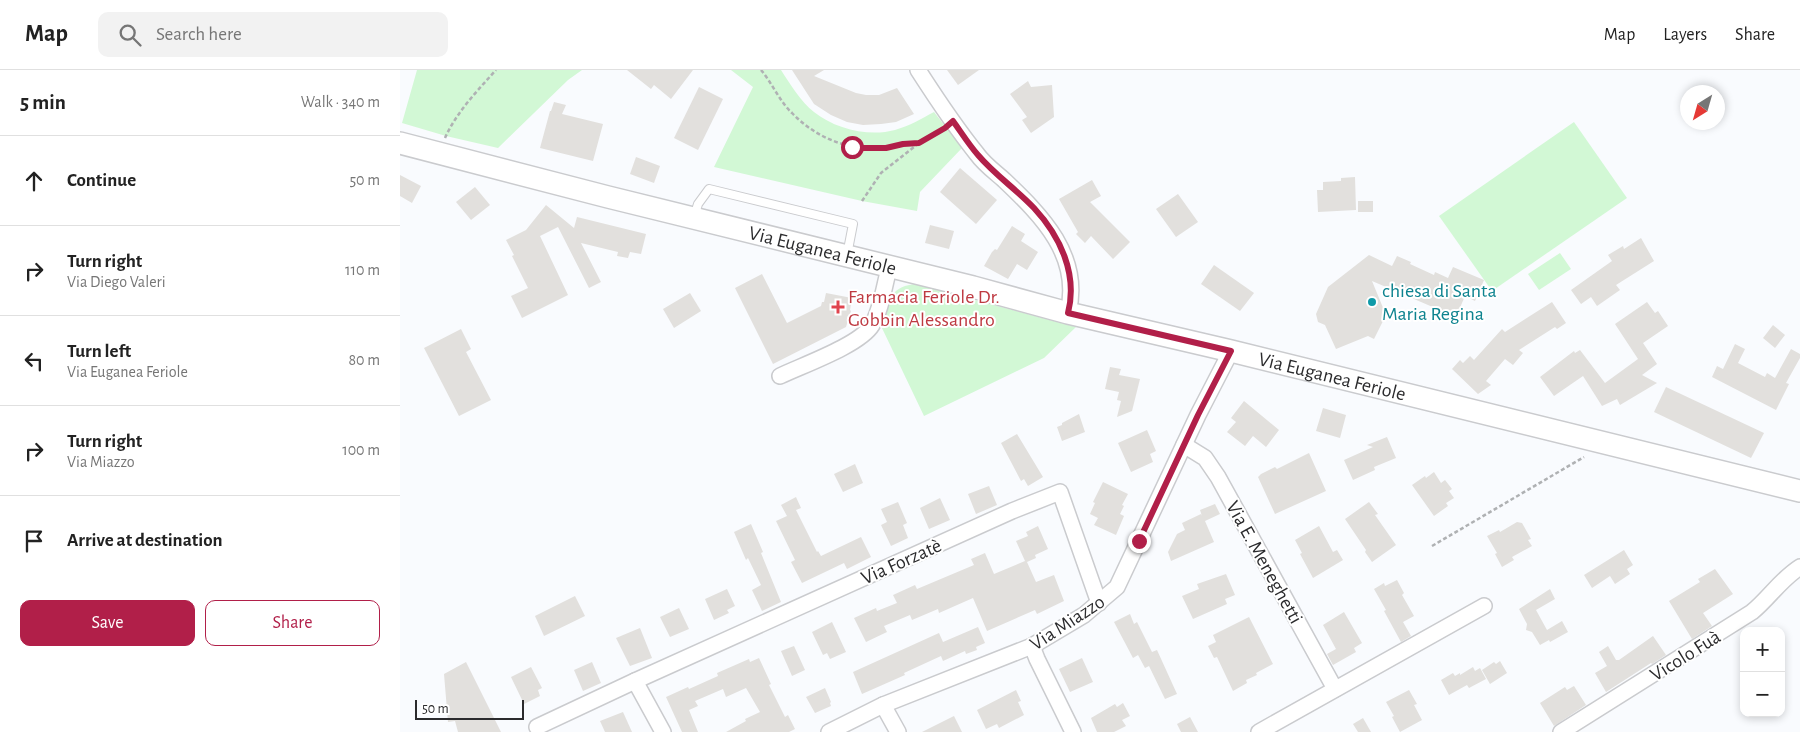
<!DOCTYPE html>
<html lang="en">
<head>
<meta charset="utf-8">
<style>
  :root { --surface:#fff; --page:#f2f2f2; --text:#222; --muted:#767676; --line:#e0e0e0; --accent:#b11f49 }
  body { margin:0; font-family:"Alegreya Sans",sans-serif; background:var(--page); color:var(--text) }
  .controls { position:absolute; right:15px; bottom:15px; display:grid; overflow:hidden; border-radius:10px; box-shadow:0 2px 8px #0003 }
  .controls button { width:45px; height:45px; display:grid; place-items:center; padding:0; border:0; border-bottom:1px solid var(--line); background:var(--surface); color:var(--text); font:25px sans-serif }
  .compass { position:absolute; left:1280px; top:15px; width:45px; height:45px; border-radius:50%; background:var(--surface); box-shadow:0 2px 8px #0003; rotate:217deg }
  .scale { position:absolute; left:15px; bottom:12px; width:109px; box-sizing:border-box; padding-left:5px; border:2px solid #2b2b2d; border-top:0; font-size:14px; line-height:18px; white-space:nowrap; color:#2b2b2d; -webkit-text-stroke:4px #fff; paint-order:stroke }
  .stop { position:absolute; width:15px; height:15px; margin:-11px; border:4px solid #b11f49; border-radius:50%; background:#fff }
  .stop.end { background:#b11f49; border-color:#fff; box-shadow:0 1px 5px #0008 }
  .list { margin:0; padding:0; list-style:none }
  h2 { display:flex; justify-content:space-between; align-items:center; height:65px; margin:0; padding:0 20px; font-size:21px }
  h2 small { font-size:16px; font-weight:400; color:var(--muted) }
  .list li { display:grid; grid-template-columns:32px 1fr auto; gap:15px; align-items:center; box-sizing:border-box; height:90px; padding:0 20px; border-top:1px solid var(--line) }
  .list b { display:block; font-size:19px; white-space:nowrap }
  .list p { margin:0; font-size:16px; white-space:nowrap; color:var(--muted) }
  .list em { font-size:16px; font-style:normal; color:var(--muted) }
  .actions { display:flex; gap:10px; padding:15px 20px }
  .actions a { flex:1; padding:11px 0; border:1px solid var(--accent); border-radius:10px; text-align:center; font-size:18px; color:var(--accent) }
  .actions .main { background:var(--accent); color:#fff }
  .icon { flex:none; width:28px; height:28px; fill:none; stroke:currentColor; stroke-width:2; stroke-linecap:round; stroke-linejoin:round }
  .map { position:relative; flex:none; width:1400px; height:662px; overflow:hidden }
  header { display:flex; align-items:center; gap:30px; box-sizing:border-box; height:70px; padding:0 25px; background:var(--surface); border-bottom:1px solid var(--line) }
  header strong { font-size:24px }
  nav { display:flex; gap:28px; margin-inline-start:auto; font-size:18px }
  .search { width:350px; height:45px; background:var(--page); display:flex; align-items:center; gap:12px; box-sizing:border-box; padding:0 18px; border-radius:10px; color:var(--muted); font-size:19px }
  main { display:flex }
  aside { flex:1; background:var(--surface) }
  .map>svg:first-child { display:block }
</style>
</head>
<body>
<header>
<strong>Map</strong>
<div class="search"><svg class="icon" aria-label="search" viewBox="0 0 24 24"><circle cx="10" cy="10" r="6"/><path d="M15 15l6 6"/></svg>Search here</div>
<nav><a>Map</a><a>Layers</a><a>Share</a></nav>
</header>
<main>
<aside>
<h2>5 min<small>Walk · 340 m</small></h2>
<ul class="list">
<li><svg class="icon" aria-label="ahead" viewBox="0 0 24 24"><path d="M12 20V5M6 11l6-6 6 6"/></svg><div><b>Continue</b></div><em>50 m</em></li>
<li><svg class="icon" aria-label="right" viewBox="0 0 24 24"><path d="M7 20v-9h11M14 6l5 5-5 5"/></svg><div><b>Turn right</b><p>Via Diego Valeri</p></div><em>110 m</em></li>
<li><svg class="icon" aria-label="left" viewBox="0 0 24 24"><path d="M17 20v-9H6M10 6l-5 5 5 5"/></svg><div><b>Turn left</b><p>Via Euganea Feriole</p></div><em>80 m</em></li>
<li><svg class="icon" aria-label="right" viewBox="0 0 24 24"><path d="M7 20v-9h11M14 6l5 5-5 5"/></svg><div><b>Turn right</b><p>Via Miazzo</p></div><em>100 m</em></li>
<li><svg class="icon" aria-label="arrive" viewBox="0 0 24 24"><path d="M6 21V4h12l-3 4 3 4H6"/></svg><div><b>Arrive at destination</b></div></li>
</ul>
<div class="actions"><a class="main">Save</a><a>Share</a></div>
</aside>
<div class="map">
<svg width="1400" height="662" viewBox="0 0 1400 662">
  <rect width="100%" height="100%" fill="#f9fbfe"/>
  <g fill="#d2f8d5">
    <polygon points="17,0 182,0 168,10 98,78 46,66 2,53"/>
    <path d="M331,0H381C390,14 401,32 414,42C435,59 469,67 495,60C509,56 521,49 534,42L562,78L520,122L517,141L462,131L314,97L353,17Z"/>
    <polygon points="1174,52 1227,128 1092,221 1039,146"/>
    <polygon points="1160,183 1171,199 1139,220 1128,204"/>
    <path d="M514,214L676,257L644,288L524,346L481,256C491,234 486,218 514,214Z"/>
  </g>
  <g fill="#e2e0dd">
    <polygon points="227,0 293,0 271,29 254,15 251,19"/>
    <polygon points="392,0 424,0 414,6 456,23 466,25 479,25 497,18 514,44 496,52 481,54 463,55 447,52 431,45 414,34"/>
    <polygon points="547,0 579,0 558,15"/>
    <polygon points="628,11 631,17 652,15 654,47 631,63 622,50 627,47 610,24"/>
    <polygon points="299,17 323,29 298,80 274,68"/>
    <polygon points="154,32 166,35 162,44 203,54 193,91 140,78 150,41 151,41"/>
    <polygon points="236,87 260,96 254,113 230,104"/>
    <polygon points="560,98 597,130 576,154 540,122"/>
    <polygon points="0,105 21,116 12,133 0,126"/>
    <polygon points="955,107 956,140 918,142 917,120 923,120 923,112 941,111 941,108"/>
    <polygon points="692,110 701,126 690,132 730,172 713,189 691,166 685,173 676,164 678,162 659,129"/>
    <polygon points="75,117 90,135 71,150 56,132"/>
    <polygon points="778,124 798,152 776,167 756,139"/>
    <rect x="958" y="131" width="15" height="11"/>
    <polygon points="146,135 174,158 177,147 246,164 241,184 230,182 228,188 217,186 218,182 181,173 201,212 189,218 158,157 140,166 168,225 122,248 111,226 128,218 112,186 114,185 106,170 126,160"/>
    <polygon points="530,155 554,161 549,179 525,173"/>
    <polygon points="612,156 625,164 621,171 638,182 627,200 617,194 608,209 584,196 592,182 595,179 597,180"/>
    <polygon points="1241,168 1254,191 1216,215 1220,220 1197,236 1191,227 1181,234 1171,220 1212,191 1208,185 1223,176 1224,179"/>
    <polygon points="969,185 992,196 997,186 1011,192 1010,194 1034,205 1035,202 1048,208 1053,197 1084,210 1075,231 1065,226 1056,247 972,211 986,245 974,269 968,266 936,279 925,255 918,252 916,244 928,217"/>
    <polygon points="814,195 854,223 840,241 801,214"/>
    <polygon points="362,204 387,253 421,236 422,232 424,232 426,223 452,228 450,240 451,241 446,257 373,294 335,218"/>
    <polygon points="290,223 301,241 274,258 263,239"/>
    <polygon points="1152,232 1166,253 1157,259 1155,257 1119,280 1123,283 1113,295 1105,289 1086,311 1091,315 1078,324 1052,299 1060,290 1063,293 1070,286 1074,290 1102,259 1105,262"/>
    <polygon points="1247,232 1255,243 1258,241 1268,256 1243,273 1257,294 1242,305 1257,313 1220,335 1217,329 1202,336 1183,306 1154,326 1140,307 1174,281 1175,283 1180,280 1205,313 1238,289 1215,254"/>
    <polygon points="1373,255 1385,265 1375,278 1363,268"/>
    <polygon points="61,259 71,279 66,282 91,330 59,346 24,278"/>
    <polygon points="1335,274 1345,279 1338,293 1365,307 1367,303 1375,308 1391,279 1400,284 1400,288 1386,313 1389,314 1376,340 1312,307 1317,296 1323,299"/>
    <polygon points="710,297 721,299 719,305 740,309 732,341 717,347 721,331 717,330 719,322 705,319"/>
    <polygon points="1266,317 1364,363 1351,388 1254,342"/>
    <polygon points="844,331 879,360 866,377 853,366 845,376 827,362 836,352 831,348"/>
    <polygon points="923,338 946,345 940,368 916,361"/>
    <polygon points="679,344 685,362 662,371 657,357 662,355 662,353"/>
    <polygon points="747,360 756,381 750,384 753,392 731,402 718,373"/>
    <polygon points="617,364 643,407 628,416 624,409 621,411 601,373"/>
    <polygon points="987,367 996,388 974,397 975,400 953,410 944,390 973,377 967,375"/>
    <polygon points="909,383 926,421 875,444 858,407 861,404 875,397 877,399"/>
    <polygon points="455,394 463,413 443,422 434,404"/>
    <polygon points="1034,402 1041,413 1045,410 1052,419 1049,421 1054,428 1046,433 1048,436 1034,446 1012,415 1025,406 1026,408"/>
    <polygon points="703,412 728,424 722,435 724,436 720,444 724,446 716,465 694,455 698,448 690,444 695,433 693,432"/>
    <polygon points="589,416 597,435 576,444 568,424"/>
    <polygon points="396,427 401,438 396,440 417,482 418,481 421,486 461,467 471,487 447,499 444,493 402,513 391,492 395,490 376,451 387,446 381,435"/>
    <polygon points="540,428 550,450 529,459 520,438"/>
    <polygon points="498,432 507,453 503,455 508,468 491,476 481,455 487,452 481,439"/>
    <polygon points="969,432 978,444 975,445 996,475 972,492 965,482 966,480 945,449"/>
    <polygon points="815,434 820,444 805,451 814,472 771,491 768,482 777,464 785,460 782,453 801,444 802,446 800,440"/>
    <polygon points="1117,452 1122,453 1131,469 1128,470 1132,476 1112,487 1114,490 1102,497 1095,484 1097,483 1087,466 1099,460 1100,462"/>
    <polygon points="351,454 363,482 361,483 381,532 362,541 352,520 361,515 348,488 346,490 334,462"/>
    <polygon points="638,456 648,479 635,485 636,488 627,492 636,512 654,505 664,531 637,544 635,540 587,561 573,528 539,543 538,539 512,550 510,545 484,556 487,562 466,572 454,548 476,538 477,541 497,533 493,525 515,515 517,519 574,495 571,489 585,483 594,504 625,491 616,471 628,466 626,462"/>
    <polygon points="919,456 933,482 937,480 943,490 913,508 900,484 902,483 895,470"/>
    <polygon points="1224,480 1233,495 1227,499 1230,504 1215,514 1210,506 1192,518 1184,505"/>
    <polygon points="1315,499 1333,524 1303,543 1312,556 1292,569 1269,531 1300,512 1298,509"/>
    <polygon points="826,504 835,525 825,529 827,534 793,549 782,526 799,519 797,514"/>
    <polygon points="997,510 1004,523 1002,525 1014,546 1003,552 1011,566 1001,572 984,541 986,540 974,519 984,513 985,516"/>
    <polygon points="327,519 335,536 327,540 329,543 314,550 305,529"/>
    <polygon points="1150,519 1155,529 1136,540 1147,560 1162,551 1168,562 1150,572 1149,570 1140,575 1132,562 1126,560 1127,554 1119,539"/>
    <polygon points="175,526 185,546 144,566 135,546"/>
    <polygon points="279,538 289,559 270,567 260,547"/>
    <polygon points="944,542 962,573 954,578 956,582 933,595 927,584 936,579 923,555"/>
    <polygon points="730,544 734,554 737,552 752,582 757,580 777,624 765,629 749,596 745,598 738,585 733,588 714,552"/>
    <polygon points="849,547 873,594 856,603 857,605 846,610 847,613 833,621 817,587 814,588 808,576 816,572 813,565"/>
    <polygon points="432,552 446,582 430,589 427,583 423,585 412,562"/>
    <polygon points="578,557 585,573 576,577 577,580 566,584 565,581 543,591 541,586 504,603 505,605 462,624 453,602 539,563 543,572"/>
    <polygon points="240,558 252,588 230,596 216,568"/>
    <polygon points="1253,566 1266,585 1252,594 1251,593 1206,622 1195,603 1207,596 1199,582 1208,576 1216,590 1219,590"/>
    <polygon points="394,576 405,600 392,606 381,581"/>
    <polygon points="359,588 371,614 369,615 385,647 388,645 395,659 389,662 326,662 346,651 345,649 360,642 346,618 326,627 323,619 295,631 298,636 289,640 298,662 282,662 266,627 288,617 289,619 318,606 317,603 349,589 350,592"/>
    <polygon points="682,588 693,612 670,622 659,599"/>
    <polygon points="1100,591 1107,603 1090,614 1082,600 1094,592 1096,594"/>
    <polygon points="66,592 101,662 58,662 55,651 48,652 44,604"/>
    <polygon points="192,592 201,613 183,621 174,600"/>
    <polygon points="131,597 142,618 138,620 140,626 124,634 111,607"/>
    <polygon points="1073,597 1075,601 1080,598 1086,609 1069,618 1067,615 1049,625 1041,610 1053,603 1055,606 1060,603 1060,605"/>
    <polygon points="1174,616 1186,635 1154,656 1140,633 1165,617 1167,620"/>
    <polygon points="425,618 431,632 430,633 431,636 415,643 406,627"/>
    <polygon points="616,620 621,631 618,632 624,645 599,658 597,654 586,659 577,640"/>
    <polygon points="1009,620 1017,634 1014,635 1022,650 1000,662 992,647 994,646 986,632"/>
    <polygon points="723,633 730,646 722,650 726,656 714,662 697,662 691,648 715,634 717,637"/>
    <polygon points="223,642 232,662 205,662 200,651"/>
    <polygon points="554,646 562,662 522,662"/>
    <polygon points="790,647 798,662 781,662 777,654"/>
    <polygon points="963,648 971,662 958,662 953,654"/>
  </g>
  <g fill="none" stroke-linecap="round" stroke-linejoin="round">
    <defs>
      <polyline id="service" points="294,147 298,134 309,119 453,154 447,185"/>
      <g id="minor">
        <path d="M518,0C536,28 556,58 577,84C584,94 595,102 604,110C642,146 682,186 668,243"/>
        <path d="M380,306C403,295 460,275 472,255C482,238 484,215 490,195"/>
        <polyline points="784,375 805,388 818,407 935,619"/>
        <polyline points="632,576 637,589 673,662"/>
        <polyline points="235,611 263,662"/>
        <polyline points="483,635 498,662"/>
        <polyline points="137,657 235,611 612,441 660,422 699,533"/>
        <polyline points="429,662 483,635 632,576 684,545 717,517 798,345 831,281"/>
        <polyline points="859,662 1084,536"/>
        <path d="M1161,662L1352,542C1369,528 1381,509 1400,497"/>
      </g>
      <g id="secondary">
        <path id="s1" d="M0,73L208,127L573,217L668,243L831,281L1400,421"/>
      </g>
    </defs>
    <use href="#service" stroke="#cacbce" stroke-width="10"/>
    <use href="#minor" stroke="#cacbce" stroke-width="18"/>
    <use href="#secondary" stroke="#cacbce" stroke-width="24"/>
    <g stroke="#afb1b3" stroke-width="2.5" stroke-dasharray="4 2.5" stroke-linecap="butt">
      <path d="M361,0C372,13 380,32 392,43C417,69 450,81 485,78C496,77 507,73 519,73"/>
      <path d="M45,68C56,43 77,21 96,0"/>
      <polyline points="462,131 481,103 519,73 542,59"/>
      <polyline points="1032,476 1184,387"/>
    </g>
    <use href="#service" stroke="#fff" stroke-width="8"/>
    <use href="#minor" stroke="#fff" stroke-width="15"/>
    <use href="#secondary" stroke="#fff" stroke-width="21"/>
  </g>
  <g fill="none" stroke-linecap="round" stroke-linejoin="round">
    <path stroke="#b11f49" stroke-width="6" d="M452,77L456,78H486L503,74L519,73L545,58L553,51C561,62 569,75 578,85C595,105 616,119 634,138C660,166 678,204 668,243L831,281L798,345L739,471"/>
  </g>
  <circle fill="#0f9aa8" stroke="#fff" stroke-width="2" cx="972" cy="232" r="5"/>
  <path fill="#e0444e" stroke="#fff" stroke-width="2" d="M435.5 229.5h5v5h5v5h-5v5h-5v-5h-5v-5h5z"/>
  <g text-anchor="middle" stroke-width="4" stroke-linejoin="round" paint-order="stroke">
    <g font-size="20" fill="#2b2b2d" stroke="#fff">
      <text dy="7" stroke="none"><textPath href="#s1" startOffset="436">Via Euganea Feriole</textPath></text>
      <text dy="7" stroke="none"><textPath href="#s1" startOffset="961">Via Euganea Feriole</textPath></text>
      <text transform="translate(501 491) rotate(-24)" y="7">Via Forzatè</text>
      <text transform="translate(865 492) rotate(61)" y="7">Via E. Meneghetti</text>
      <text transform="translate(667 552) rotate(-33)" y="7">Via Miazzo</text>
      <text transform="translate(1285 585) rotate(-32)" y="7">Vicolo Fuà</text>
    </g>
    <g font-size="20" fill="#0d838f" stroke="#fff" text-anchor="start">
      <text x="982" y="227">chiesa di Santa<tspan x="982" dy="23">Maria Regina</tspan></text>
    </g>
    <g font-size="20" fill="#be3a42" stroke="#fff" text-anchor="start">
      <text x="448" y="233">Farmacia Feriole Dr.<tspan x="448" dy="23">Gobbin Alessandro</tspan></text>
    </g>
  </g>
</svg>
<div class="controls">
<button>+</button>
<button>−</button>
</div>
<svg class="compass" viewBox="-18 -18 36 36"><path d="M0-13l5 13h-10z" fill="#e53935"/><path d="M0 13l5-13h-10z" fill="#767676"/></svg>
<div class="scale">50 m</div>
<div class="stop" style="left:452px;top:77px"></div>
<div class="stop end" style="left:739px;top:471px"></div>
</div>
</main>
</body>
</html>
